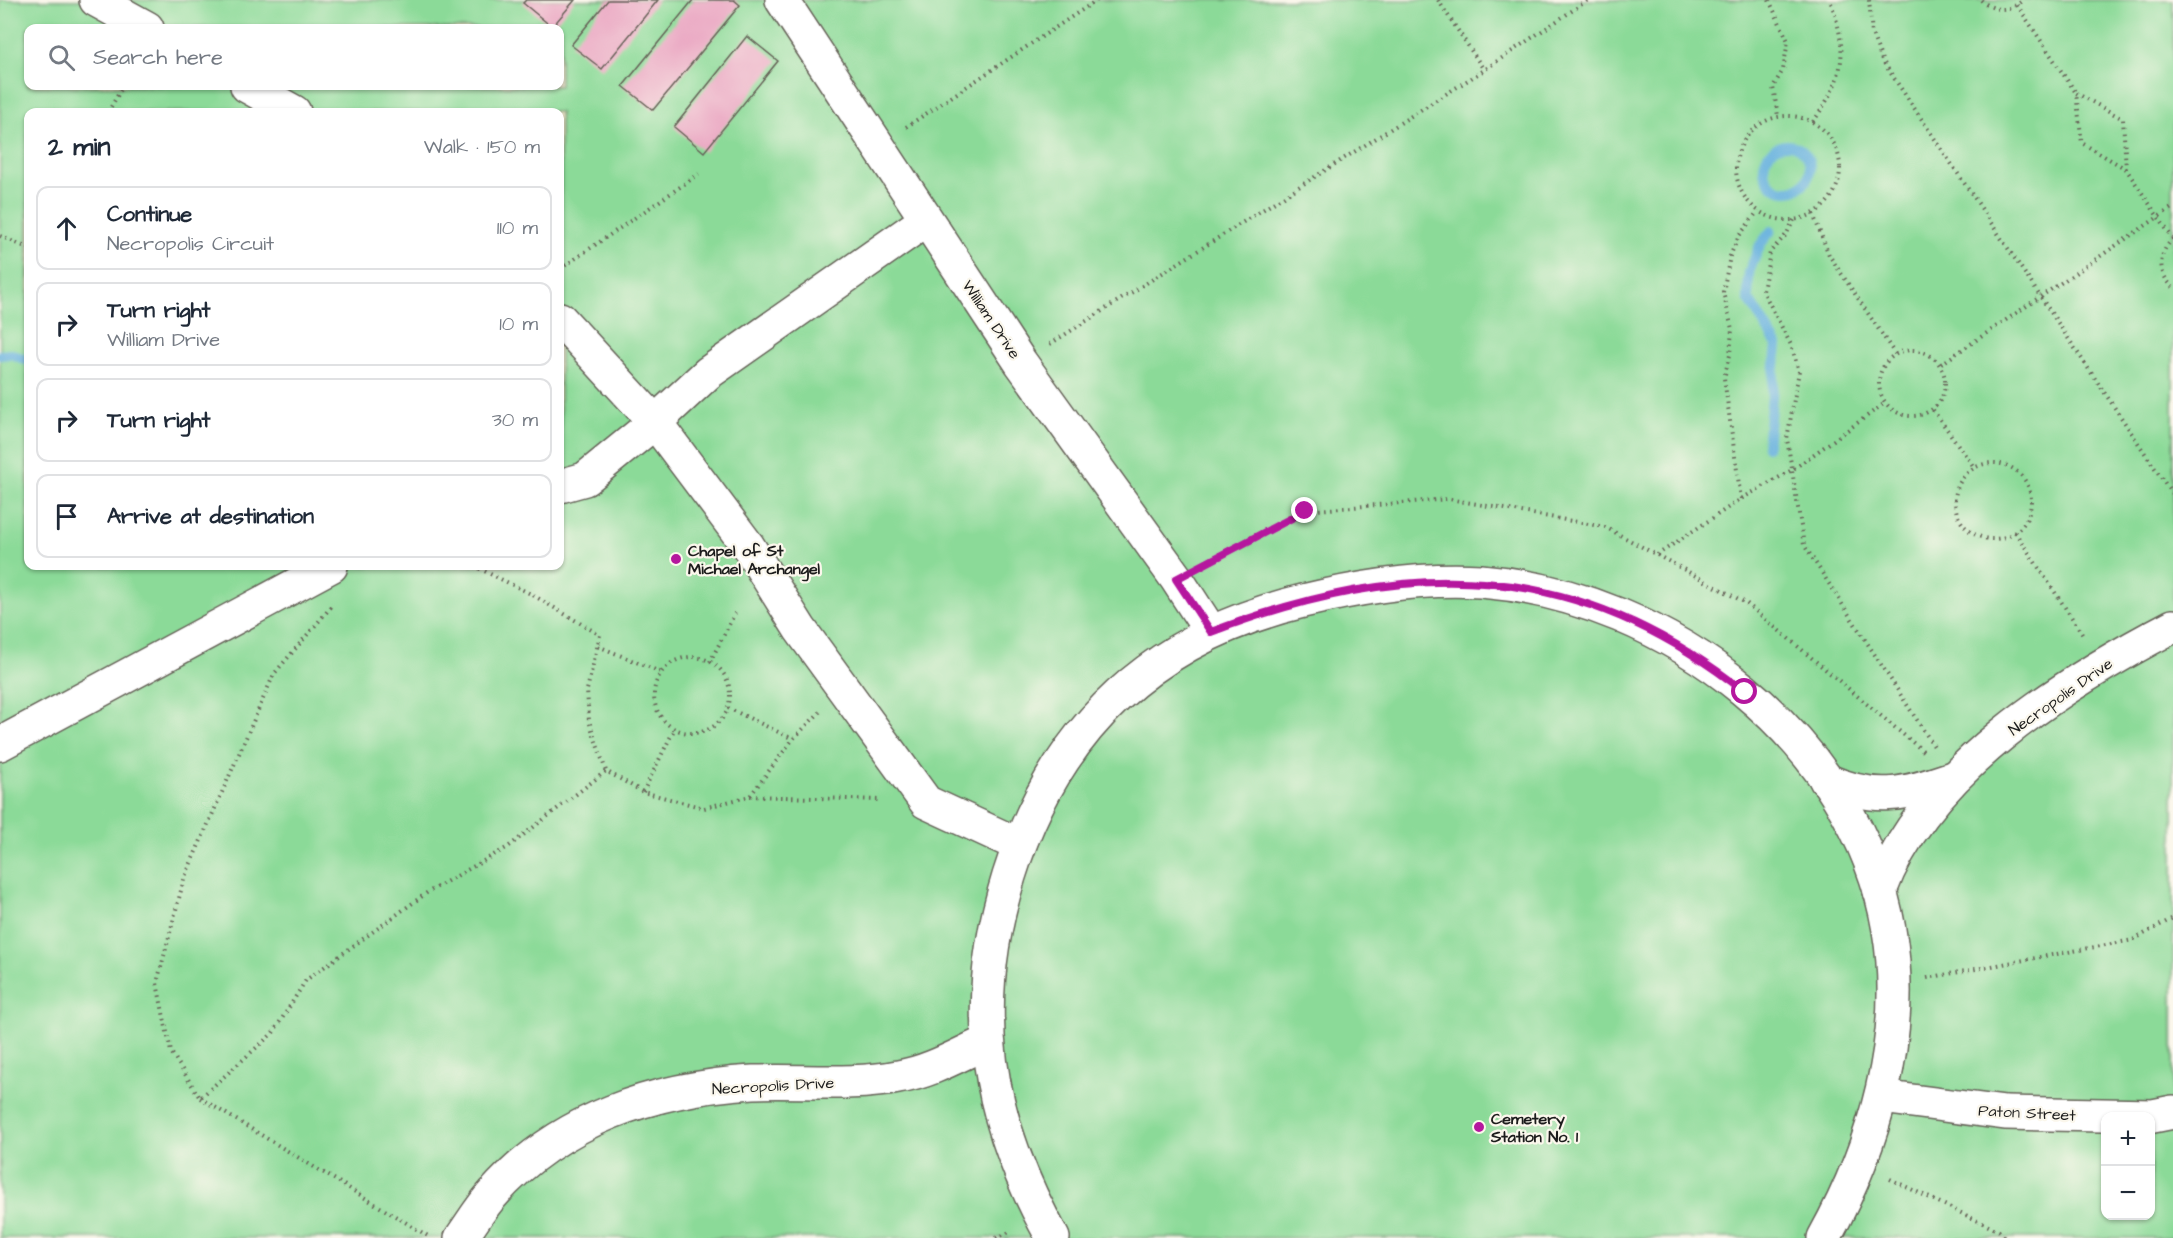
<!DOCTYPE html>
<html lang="en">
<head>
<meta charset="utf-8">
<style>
  :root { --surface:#fff; --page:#f6f6f7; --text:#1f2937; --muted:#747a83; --line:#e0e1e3 }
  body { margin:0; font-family:"Architects Daughter",sans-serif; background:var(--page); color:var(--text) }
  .controls { position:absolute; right:18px; bottom:18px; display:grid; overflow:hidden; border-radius:12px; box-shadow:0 2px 4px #0004 }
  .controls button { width:54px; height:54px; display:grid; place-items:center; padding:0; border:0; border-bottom:2px solid var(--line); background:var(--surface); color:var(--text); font:30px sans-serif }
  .stop { position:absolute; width:18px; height:18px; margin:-14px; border:4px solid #b5179e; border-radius:50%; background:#fff }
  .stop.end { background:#b5179e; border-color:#fff; box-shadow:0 2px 6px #0008 }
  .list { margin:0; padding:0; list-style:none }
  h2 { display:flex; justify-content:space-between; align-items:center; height:78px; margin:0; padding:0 24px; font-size:26px }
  h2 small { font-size:20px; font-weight:400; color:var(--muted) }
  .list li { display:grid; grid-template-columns:39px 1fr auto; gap:18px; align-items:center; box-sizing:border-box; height:84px; margin:0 12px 12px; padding:0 12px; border:2px solid var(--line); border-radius:12px }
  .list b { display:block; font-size:22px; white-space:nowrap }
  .list p { margin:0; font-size:20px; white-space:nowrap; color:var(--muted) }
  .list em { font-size:20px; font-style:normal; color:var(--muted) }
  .icon { flex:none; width:33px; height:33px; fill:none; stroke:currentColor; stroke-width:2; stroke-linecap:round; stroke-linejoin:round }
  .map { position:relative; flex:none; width:2173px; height:1238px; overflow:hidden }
  .search { position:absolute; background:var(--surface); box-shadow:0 2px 4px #0004; left:24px; top:24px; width:540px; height:66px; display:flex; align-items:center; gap:15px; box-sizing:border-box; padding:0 21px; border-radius:12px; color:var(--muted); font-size:22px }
  .panel { position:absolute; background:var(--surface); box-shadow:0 2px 4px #0004; left:24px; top:108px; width:540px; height:462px; border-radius:12px }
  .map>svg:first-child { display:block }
</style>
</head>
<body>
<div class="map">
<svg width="2173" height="1238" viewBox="0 0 2173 1238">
  <rect width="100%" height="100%" fill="#fbf7ec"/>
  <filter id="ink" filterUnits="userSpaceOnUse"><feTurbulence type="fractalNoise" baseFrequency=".0167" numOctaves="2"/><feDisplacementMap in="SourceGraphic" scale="12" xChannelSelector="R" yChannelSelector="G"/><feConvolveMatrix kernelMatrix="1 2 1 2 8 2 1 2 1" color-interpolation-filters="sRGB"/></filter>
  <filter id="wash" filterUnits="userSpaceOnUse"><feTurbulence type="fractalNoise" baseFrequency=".008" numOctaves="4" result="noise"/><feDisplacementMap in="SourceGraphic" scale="24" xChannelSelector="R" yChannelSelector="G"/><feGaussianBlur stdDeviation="1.35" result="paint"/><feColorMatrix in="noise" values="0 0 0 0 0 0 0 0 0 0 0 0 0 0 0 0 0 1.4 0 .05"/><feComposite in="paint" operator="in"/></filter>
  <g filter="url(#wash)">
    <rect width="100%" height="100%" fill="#eee5c8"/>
    <path fill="#8bda98" stroke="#547b5a" stroke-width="1.5" fill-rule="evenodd" d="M0,0H2173V1238H0ZM28,28H560V86H28ZM28,112H560V566H28ZM2106,1116H2150V1216H2106Z"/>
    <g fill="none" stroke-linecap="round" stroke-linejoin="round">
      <g stroke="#65b1de" stroke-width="10">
        <circle cx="1787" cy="168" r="23"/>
        <polyline points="0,355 12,354 28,361"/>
        <polyline points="1767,447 1777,345 1748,298 1749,272 1760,245 1771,231"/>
      </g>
    </g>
    <g id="blocks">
      <g fill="#ebabc5">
        <polygon points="526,0 575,0 552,27 523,3"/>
        <polygon points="608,0 658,0 602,69 571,45"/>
        <polygon points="693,0 734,0 740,5 653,110 623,86"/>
        <polygon points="747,36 778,61 704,152 674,127"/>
      </g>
    </g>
  </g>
  <g filter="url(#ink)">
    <use href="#blocks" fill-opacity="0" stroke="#666258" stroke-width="1.5"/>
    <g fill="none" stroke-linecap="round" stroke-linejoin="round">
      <defs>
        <g id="minor">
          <polyline points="96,0 147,28"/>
          <polyline points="782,0 1021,363 1176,578 1211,632"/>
          <polyline points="247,86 294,112"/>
          <polyline points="560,319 655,422 708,373 926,220"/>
          <polyline points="560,486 585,479 655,422 748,546 800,629 926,802 1019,845"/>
          <polyline points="0,744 331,566"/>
          <path d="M1826,780C1876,802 1903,795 1952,778"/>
          <path d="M1880,891C1924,770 2064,683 2173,626"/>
          <polyline points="1881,1097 2005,1113 2153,1116 2173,1112"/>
          <path d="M461,1238C471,1224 481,1207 493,1194C559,1119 655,1088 753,1082C801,1080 851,1086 898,1077C930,1072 958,1055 987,1042"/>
          <path d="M1053,1238C986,1119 968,1008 1009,876C1055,728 1153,637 1303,601C1360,587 1422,577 1481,581C1668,596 1857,739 1889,930C1907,1035 1875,1146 1824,1238"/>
        </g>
      </defs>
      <use href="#minor" stroke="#666258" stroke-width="36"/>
      <g stroke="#666258" stroke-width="4" stroke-dasharray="1.5 4.5" stroke-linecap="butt">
        <polyline points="1438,0 1484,70"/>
        <polyline points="1769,0 1788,41 1783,70 1773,87 1778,116"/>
        <polyline points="1869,0 1872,34 1882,60 2173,495"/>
        <path d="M1981,0C1994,12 2009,12 2023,0"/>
        <polyline points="2017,5 2076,93"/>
        <polyline points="108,112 123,86"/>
        <circle cx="1788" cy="168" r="52"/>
        <path d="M1813,122C1845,76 1849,53 1830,0"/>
        <polyline points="906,127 1097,0"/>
        <polyline points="2126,169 2123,119 2076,93 2082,143 2126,169 2173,239"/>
        <polyline points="1813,214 1829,255 1895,354"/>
        <polyline points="1794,220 1786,235 1770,252 1763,291 1791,345 1799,371 1787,439 1804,545 1935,748"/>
        <polyline points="0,236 28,248"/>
        <path d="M2173,239C2158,253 2157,273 2173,287"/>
        <polyline points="560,269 699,174"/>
        <polyline points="1050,344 1484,70 1588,0"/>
        <circle cx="1912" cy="383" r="33"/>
        <polyline points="1941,364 2173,207"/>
        <polyline points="1933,410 1974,467"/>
        <circle cx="1993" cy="501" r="38"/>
        <polyline points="1741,499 1724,378 1730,355 1732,329 1723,292 1730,256 1739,236 1758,211"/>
        <polyline points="2015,532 2084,636"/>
        <polyline points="1657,555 1741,499 1792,470 1885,403"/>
        <polyline points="1206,563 1305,511 1449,499 1605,527 1746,603 1923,751"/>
        <polyline points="474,566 531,594 600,635 587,690 589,721 606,771 643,792 704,808 750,796 793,739 820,712"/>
        <polyline points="331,607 274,674 184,879 157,983 171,1052 200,1098 273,1033 306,980 428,892 508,847 606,771"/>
        <polyline points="598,646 660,672"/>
        <circle cx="692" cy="695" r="38"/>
        <polyline points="710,662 735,613"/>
        <polyline points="728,708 793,739"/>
        <polyline points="643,792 674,730"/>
        <polyline points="750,796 881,800"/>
        <polyline points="1927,978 2133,940 2173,918"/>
        <polyline points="200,1098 428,1236"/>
        <polyline points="1890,1179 1999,1231 2005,1238"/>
        <polyline points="996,1238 1012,1231"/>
      </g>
      <use href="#minor" stroke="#fff" stroke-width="33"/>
    </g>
  </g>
  <g fill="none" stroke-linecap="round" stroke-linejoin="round" filter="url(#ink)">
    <path stroke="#b5179e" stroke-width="8" d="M1305,511L1176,579L1211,632C1408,557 1575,557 1745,692"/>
  </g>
  <g fill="#b5179e" stroke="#fbf7ec" stroke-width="2">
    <circle cx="676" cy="559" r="6"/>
    <circle cx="1479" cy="1127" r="6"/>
  </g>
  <g text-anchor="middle" stroke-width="4.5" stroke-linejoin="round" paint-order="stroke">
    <g font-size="16" fill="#1c1c1c" stroke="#fbf7ec">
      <text transform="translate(992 319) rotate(56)" y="6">William Drive</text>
      <text transform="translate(2060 696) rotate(-35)" y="6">Necropolis Drive</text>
      <text transform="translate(773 1085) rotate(-3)" y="6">Necropolis Drive</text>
      <text transform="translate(2027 1112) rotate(3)" y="6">Paton Street</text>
    </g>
    <g font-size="16" font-weight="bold" fill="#1c1c1c" stroke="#fbf7ec" text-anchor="start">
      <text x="688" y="556">Chapel of St<tspan x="688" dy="18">Michael Archangel</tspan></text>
      <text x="1491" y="1124">Cemetery<tspan x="1491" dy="18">Station No. 1</tspan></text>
    </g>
  </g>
</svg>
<div class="controls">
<button>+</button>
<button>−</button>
</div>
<div class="stop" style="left:1745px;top:692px"></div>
<div class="stop end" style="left:1305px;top:511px"></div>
<div class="search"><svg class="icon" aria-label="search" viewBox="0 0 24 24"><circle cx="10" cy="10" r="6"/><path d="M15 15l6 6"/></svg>Search here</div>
<section class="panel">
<h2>2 min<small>Walk · 150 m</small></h2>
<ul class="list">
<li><svg class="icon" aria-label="ahead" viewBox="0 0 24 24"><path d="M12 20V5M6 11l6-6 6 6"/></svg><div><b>Continue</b><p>Necropolis Circuit</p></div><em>110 m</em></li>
<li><svg class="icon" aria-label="right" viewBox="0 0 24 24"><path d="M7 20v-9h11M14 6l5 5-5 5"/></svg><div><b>Turn right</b><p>William Drive</p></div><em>10 m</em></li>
<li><svg class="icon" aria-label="right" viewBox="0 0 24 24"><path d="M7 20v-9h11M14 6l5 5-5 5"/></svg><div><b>Turn right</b></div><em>30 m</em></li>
<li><svg class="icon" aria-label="arrive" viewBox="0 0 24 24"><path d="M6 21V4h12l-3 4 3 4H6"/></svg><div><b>Arrive at destination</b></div></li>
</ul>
</section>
</div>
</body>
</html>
